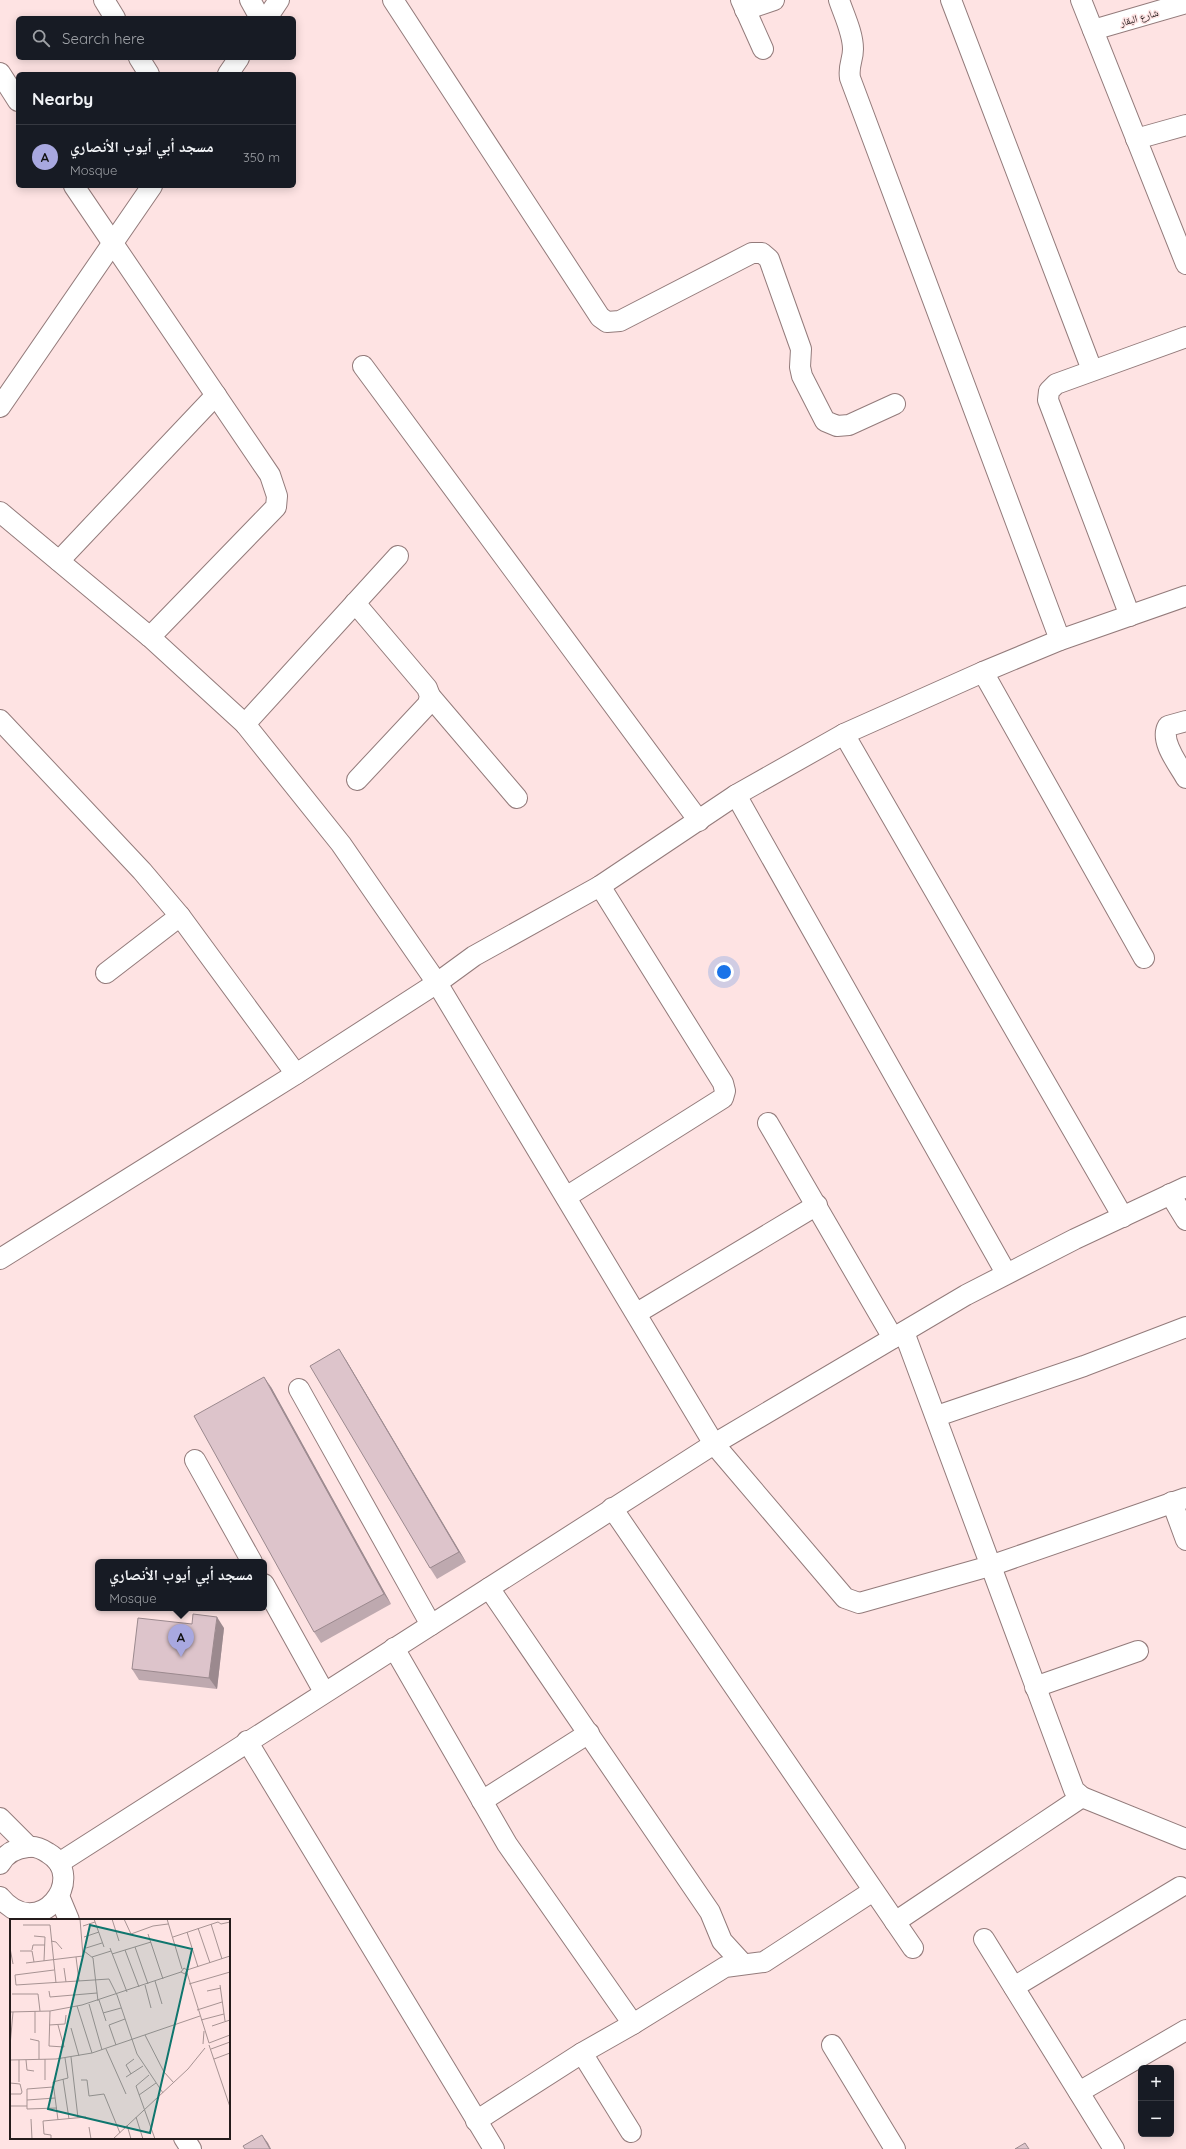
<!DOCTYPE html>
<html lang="en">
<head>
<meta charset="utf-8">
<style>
  :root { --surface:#171b24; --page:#242831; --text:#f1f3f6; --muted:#9ea1a6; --line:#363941; --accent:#a8a8e0 }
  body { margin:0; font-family:Quicksand,"Noto Naskh Arabic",sans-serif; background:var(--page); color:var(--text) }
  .controls { position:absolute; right:12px; bottom:12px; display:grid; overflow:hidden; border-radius:6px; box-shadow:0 2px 10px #0003 }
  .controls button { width:36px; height:36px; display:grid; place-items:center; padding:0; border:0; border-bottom:1px solid var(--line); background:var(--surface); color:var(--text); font:20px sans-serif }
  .you { position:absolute; left:724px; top:972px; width:14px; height:14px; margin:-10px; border:3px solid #fff; border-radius:50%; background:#1a73e8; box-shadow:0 0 0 6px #1a73e833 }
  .badge { display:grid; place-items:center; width:26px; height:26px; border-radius:50%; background:var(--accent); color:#111; font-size:13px; font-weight:700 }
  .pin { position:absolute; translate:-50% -33px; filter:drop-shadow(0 1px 2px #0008) }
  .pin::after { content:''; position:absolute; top:21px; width:14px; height:12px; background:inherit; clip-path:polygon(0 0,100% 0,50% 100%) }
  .popup { position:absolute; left:95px; top:1559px; width:172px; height:52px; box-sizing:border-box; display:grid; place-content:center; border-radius:6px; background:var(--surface); filter:drop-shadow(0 1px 3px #0005); font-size:13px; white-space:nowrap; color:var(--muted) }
  .popup b { font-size:15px; color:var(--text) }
  .popup::after { content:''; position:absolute; left:50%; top:100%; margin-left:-8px; border:8px solid transparent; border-top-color:var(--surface) }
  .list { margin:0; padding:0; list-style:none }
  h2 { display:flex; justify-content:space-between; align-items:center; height:52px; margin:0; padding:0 16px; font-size:17px }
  h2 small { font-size:13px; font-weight:400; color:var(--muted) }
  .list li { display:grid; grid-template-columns:26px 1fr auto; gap:12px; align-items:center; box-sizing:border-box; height:64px; padding:0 16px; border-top:1px solid var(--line) }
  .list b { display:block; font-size:15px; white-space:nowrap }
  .list p { margin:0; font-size:13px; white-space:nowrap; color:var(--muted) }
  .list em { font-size:13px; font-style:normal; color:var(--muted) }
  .icon { flex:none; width:22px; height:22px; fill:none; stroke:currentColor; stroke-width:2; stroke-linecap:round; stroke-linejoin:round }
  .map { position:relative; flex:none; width:1186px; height:2149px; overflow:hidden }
  .search { position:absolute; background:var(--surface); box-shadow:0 2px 10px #0003; left:16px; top:16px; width:280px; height:44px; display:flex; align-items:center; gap:10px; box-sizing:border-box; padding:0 14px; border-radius:6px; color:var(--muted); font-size:15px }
  .panel { position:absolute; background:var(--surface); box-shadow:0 2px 10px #0003; left:16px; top:72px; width:280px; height:116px; border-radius:6px }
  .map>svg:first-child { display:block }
</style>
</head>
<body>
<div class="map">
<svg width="1186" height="2149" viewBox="0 0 1186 2149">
  <rect width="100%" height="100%" fill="#fee3e3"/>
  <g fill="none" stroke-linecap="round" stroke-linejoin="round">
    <defs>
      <g id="minor">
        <polyline points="104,0 115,18"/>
        <polyline points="250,0 260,18"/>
        <polyline points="393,0 600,317 607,322 620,321 752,253 762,253 769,259 801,349 800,367 802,376 825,421 837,426 849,425 895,404"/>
        <polyline points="741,0 763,49"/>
        <path d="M839,0C844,15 853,33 853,49C853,61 848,65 850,78L1060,640"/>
        <polyline points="951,0 1092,370"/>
        <polyline points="1081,0 1186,264"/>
        <polyline points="745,10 774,0"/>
        <polyline points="267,18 279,0"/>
        <polyline points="1093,30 1186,3"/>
        <polyline points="139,58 149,74"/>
        <polyline points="0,73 18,101"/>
        <polyline points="228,74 239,58"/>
        <polyline points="1136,139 1186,125"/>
        <polyline points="74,186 270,475 277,496 276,507 150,637"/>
        <polyline points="363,366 699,821"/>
        <polyline points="0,407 152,186"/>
        <polyline points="0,512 150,637 245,724 341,844 437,983 714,1444 845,1598 859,1603 990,1566 1186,1498"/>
        <polyline points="59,561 216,395"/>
        <polyline points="355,603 427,688 430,696 428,704 357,780"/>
        <polyline points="1130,616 1048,400 1049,391 1056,384 1186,337"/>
        <polyline points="983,672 1144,958"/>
        <polyline points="430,696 517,798"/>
        <polyline points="0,720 142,871 180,916 296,1074"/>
        <path d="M1186,721L1168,726C1159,741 1179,765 1186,778"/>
        <polyline points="245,724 398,556"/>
        <polyline points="844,734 1123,1217"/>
        <polyline points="736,795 1006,1273"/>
        <polyline points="106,973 180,916"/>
        <polyline points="768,1123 893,1338"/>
        <polyline points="1170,1194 1186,1220"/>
        <polyline points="566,1197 723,1098 725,1091 723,1083 600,886"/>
        <polyline points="0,1259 296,1074 437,983 474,956 600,886 736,795 844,734 983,672 1060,640 1186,596"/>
        <polyline points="637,1313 817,1205"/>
        <polyline points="904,1332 1074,1790 1082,1797 1186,1839"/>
        <polyline points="299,1389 431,1625"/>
        <polyline points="937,1416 1084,1366 1186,1327"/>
        <polyline points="195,1460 252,1562"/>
        <polyline points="1172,1502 1186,1540"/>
        <polyline points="612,1508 913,1948"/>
        <polyline points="264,1584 324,1692"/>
        <polyline points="489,1588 710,1912 722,1941 743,1964"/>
        <polyline points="394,1648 507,1844 633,2024"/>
        <polyline points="1035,1687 1138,1651"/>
        <polyline points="247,1741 494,2149"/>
        <polyline points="482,1801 589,1733"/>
        <polyline points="0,1818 29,1847"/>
        <polyline points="59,1863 714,1444 966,1295 1075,1239 1186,1187"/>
        <path d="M0,1864C6,1853 16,1848 28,1847C35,1846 42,1849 48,1853C89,1877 39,1944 0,1897"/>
        <polyline points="59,1896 69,1920"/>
        <polyline points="895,1922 1082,1797"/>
        <polyline points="984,1939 1114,2149"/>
        <polyline points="1014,1987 1180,1887"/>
        <polyline points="832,2045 895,2149"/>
        <polyline points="582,2053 631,2132"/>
        <polyline points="1079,2092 1186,2030"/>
        <polyline points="476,2121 582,2053 633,2024 725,1967 764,1962 873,1891"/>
        <polyline points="184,2138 191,2149"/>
      </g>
    </defs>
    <use href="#minor" stroke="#937b7b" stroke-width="22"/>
    <use href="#minor" stroke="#fff" stroke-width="20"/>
  </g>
  <g fill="#bea9af">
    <polygon points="346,1360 466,1562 437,1579 430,1568"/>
    <polygon points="271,1387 391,1604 321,1643 314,1632"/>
    <polygon points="224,1628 217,1689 139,1680 132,1669"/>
  </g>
  <g fill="#9b898e">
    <polygon points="339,1349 346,1360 466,1562 459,1552"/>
    <polygon points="264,1377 271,1387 391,1604 384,1594"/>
    <polygon points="217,1617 224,1628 217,1689 209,1678"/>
    <polygon points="262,2135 268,2143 271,2149 270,2149"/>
  </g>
  <g fill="#ddc4cb" stroke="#9b898e">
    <polygon points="339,1349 459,1552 430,1568 310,1366"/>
    <polygon points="264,1377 384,1594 314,1632 194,1416"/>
    <polygon points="193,1614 217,1617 209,1678 132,1669 138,1618 192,1624"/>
    <polygon points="262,2135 270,2149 245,2149 243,2146"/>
    <polygon points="1025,2143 1029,2149 1015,2149"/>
  </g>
  <g text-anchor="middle" stroke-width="3" stroke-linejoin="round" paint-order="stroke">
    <g font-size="10" fill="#241b1b" stroke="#fee3e3">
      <text transform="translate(1139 17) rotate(-16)" y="4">شارع البقار</text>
    </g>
  </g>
  <g transform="translate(10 1919)">
    <rect width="220" height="220" fill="#fee3e3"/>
    <path fill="none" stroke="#a79393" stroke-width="1" d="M84,0L94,28M102,0L109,22M114,0L121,15L143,7L158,5M157,0L172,50M201,5L212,40M13,6H40L46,64M73,7L85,3M188,9L200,44M177,13L188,48M138,15L153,60M24,17L35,18L34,42M74,18L89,13M163,18L208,3L211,5L220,3L219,0M41,22L46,23L52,30M0,27V13M125,28L138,65M0,29L3,45M76,29L92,24M100,29L117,73M22,31L23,26H35M115,31L129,68M10,32H22L24,43M74,32L83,39L88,82M102,35L141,23M66,38L69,62M82,38L101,32M16,44L73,37L70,0M54,49L56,63M44,51L5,56L6,66L99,60L107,76L127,135L153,174M177,51L220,37M177,54L199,124M145,62L152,85M179,65L220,53M135,66L141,89M210,66L215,102M39,72L40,78L87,74M197,72L211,69M2,75H28L30,92M89,81L96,102M79,85L92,131M67,87L82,134M187,91L212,83M25,92V114M40,92L39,127L54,128L48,106M0,93L40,92L72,86L171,53L174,49L177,51L175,55L171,53M93,94L111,89M191,101L214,95M39,106L55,105L56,96M202,107L220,101M61,109L69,137M135,116L154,153L164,164M20,120L29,122V140M199,124L220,116M193,125L194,112M106,126L99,106L115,100M199,126L220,188M0,127L3,93M96,130L116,175M201,130L220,123M61,138L68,199M204,140L220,134M0,141L46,140L82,134L190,97M16,141L17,151L24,152M121,155L116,146L124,140M139,156L126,167L145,220M116,158L133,147M53,160L59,200M35,161V140M71,161H77L79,177L94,175L110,214M9,163V141M0,164L10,165L12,173L11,175H0M43,168L17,170V190L47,189M129,176L146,164M17,181L45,179M0,187H17M126,198L133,220M21,200L22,220M48,201L43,163L58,159L55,139M117,206L121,220M79,208L81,220M41,220V216L34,215L33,202L76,198M103,220L178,150L195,129"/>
    <path fill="#0f766e" fill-opacity="0.15" stroke="#0f766e" stroke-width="2" d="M80,6L182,30L140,214L38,190Z"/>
    <rect width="220" height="220" fill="none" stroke="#241b1b" stroke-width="2"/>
  </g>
</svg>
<div class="controls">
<button>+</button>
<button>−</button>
</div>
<div class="you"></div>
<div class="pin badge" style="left:181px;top:1657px">A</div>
<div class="popup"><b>مسجد أبي أيوب الأنصاري</b>Mosque</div>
<div class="search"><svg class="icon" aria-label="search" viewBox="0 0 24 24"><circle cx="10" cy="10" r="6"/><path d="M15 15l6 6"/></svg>Search here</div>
<section class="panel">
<h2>Nearby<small></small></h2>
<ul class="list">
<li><span class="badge">A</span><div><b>مسجد أبي أيوب الأنصاري</b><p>Mosque</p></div><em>350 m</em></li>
</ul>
</section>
</div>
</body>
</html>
